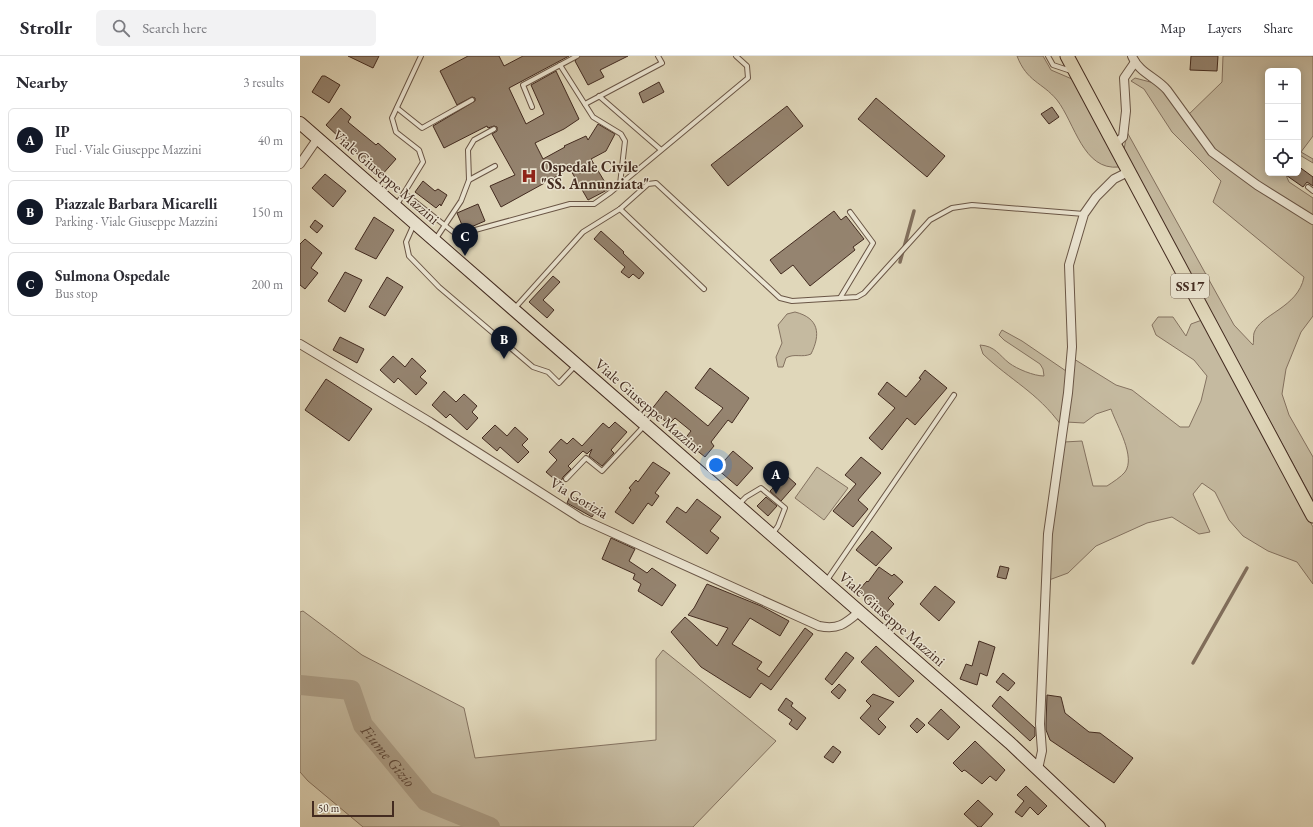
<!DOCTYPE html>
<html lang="en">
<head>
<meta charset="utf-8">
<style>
  :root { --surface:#fff; --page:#f2f2f3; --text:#2b2b33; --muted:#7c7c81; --line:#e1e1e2; --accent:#111827 }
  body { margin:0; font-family:"EB Garamond",serif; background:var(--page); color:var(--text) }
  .controls { position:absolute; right:12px; top:12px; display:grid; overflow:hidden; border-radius:6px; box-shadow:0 2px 10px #0003 }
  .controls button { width:36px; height:36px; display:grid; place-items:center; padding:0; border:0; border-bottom:1px solid var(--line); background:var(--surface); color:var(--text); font:20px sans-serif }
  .scale { position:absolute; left:12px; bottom:10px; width:82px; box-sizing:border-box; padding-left:4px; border:2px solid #432b20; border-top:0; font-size:11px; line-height:14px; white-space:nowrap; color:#432b20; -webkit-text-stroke:3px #ebe5d2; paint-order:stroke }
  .you { position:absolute; left:416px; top:409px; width:14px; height:14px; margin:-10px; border:3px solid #fff; border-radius:50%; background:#1a73e8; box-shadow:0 0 0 6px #1a73e833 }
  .badge { display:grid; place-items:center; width:26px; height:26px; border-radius:50%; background:var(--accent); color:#fff; font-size:13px; font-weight:700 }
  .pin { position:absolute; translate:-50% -33px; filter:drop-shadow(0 1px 2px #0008) }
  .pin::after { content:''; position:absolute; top:21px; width:14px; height:12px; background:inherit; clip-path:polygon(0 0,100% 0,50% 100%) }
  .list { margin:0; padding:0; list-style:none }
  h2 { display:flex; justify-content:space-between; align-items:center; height:52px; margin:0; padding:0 16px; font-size:17px }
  h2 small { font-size:13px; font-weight:400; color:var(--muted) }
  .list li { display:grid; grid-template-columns:26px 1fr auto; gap:12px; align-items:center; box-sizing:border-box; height:64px; margin:0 8px 8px; padding:0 8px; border:1px solid var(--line); border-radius:6px }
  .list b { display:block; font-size:15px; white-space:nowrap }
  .list p { margin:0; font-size:13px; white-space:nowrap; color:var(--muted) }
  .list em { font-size:13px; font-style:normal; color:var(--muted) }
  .icon { flex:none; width:22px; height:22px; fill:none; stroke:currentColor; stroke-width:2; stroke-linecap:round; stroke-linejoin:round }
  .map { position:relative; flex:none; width:1013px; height:771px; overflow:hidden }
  header { display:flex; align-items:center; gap:24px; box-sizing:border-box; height:56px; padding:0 20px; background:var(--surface); border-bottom:1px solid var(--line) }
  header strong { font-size:19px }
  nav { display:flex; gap:22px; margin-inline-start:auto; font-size:14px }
  .search { width:280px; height:36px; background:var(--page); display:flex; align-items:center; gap:10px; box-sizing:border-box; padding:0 14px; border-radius:6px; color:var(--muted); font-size:15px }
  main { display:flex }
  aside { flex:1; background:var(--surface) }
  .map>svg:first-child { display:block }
</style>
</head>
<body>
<header>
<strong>Strollr</strong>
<div class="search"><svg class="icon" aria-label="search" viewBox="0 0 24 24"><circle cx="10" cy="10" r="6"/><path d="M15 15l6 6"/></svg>Search here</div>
<nav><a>Map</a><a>Layers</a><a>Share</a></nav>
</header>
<main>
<aside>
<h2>Nearby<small>3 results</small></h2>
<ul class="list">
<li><span class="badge">A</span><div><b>IP</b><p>Fuel · Viale Giuseppe Mazzini</p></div><em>40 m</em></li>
<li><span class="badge">B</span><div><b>Piazzale Barbara Micarelli</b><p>Parking · Viale Giuseppe Mazzini</p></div><em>150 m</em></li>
<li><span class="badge">C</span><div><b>Sulmona Ospedale</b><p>Bus stop</p></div><em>200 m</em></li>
</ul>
</aside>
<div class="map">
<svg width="1013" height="771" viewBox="0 0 1013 771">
  <rect width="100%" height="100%" fill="#e0d7ba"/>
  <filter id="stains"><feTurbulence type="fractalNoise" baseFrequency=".005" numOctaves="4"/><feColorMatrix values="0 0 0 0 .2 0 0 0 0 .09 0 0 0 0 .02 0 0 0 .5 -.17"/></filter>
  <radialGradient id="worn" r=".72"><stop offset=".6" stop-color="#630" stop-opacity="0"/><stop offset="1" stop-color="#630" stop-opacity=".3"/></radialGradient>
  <g fill="#c5baa0" stroke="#847260">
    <path d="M717,0H743L751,14L772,23L819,111C783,115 775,67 757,44C742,26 727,26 717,0Z"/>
    <polygon points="923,0 1013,0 1013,80 1001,96 1013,103 1013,107 998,98 998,15 968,15 968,117 985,117 989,126 1013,142 1013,164 912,96 886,61 922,26"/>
    <path d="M835,22L858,28L909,97L1013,165V260L1001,276L986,313L982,338L989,359L1013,401V445L824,94L827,76L934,269L953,289C954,286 953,280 954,277C960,258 998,252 1004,221L913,146L921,125L872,76L844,33L831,25Z"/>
    <path d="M495,256C519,262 521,278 511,298C502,302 494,297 486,302L483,311H478L476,301L482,287L478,269L487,258Z"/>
    <path d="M858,261H873L886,280L891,268L902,264L1013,471V528L997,506L968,495L943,480L929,464L915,436L902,427L893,438L910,476L899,478L872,461L847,467L796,490L768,517L749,524V486L764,386L782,385L793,430H807C813,426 821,421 825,416C836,401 817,370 811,353L796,358L784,367L766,366L774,303L816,329L832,334L880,371H889L901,345L907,320L894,304L856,279L852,269Z"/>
    <path d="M702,274L722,285L766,315V323L761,369C737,336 710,324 683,298L680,289C695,290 699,299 709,307C717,313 734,320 744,320L743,313L740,308L704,284L699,279Z"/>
    <polygon points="517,411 548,432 524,464 495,442"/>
    <polygon points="3,555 62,599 164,652 175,702 356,684 356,603 363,594 476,685 393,771 63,771 8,725 0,716 0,556"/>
  </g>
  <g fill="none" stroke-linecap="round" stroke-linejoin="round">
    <g stroke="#816f5d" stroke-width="3.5">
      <polyline points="600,206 614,155"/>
      <polyline points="893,607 947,512"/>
    </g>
    <path stroke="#ab9d86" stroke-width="20" id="s1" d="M0,629L51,634L63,669L126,745L190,771"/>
  </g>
  <g fill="#958470" stroke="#432b20">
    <polygon points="48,0 79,0 73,12"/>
    <polygon points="168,0 199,0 204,10 223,0 269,0 209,32 226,68 244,58 231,29 256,15 279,63 264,73 235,87 243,103 265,91 264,90 286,80 288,84 298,68 315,78 306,95 291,103 309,133 288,144 270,113 201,151 190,130 215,119 192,78 197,75 197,71 194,70 188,72 187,70 144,92 133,70 175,45 175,42 172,41 157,49 140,15"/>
    <polygon points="280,0 328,0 300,14 304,21 288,29 275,5"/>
    <polygon points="891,0 918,0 917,15 890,14"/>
    <polygon points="22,20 25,20 40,29 29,47 12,36"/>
    <polygon points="359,26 364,36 343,47 339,37"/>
    <polygon points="576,42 645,100 627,121 558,63"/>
    <polygon points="487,50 503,70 428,130 411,109"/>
    <polygon points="752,51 759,61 749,68 741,58"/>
    <polygon points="41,52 51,61 48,66 76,89 78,87 96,103 81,120 26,69"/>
    <polygon points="998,110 1013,121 1013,130 1007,126 1003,131 983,117 998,117"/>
    <polygon points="25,118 46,135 33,151 12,132"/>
    <polygon points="123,125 135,135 138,133 147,139 141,150 140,148 136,152 115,136"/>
    <polygon points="178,148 185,165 164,174 157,157"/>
    <polygon points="534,155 541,164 546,160 564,183 553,191 555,194 510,230 493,209 481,218 470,204"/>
    <polygon points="74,161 94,174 76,203 55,193"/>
    <polygon points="15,164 23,170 17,177 10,171"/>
    <polygon points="301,175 324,196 323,197 344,217 339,223 333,218 329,222 321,216 325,211 294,183"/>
    <polygon points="5,183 22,197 11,212 18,217 5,233 0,229 0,188"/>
    <polygon points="45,216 62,224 45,256 28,245"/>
    <polygon points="253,220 260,226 243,244 254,254 247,262 229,246"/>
    <polygon points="87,221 103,231 85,260 69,251"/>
    <polygon points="40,281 64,293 57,307 33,294"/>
    <polygon points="93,300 105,311 112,302 126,315 120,321 127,327 116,339 98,322 94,327 80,314"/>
    <polygon points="410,312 449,342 432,367 428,364 411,386 414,390 405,401 384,384 391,375 375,362 369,368 351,354 366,335 408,370 423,352 395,332"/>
    <polygon points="625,314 647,332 615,369 607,362 582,394 569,382 595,352 578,338 587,326 606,341 621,323 619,322"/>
    <polygon points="26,323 72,353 49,385 5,354"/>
    <polygon points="144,335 156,346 164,338 177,350 172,356 178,362 167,374 150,358 146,362 132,349"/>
    <polygon points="315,366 327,376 311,394 314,397 302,410 289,400 292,393 287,398 283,395 268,410 271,413 263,421 260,428 246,416 257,404 249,396 261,383 267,388 273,382 282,390 303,367 309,372"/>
    <polygon points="195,369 207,380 215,371 228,383 222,389 229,396 218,407 200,391 197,395 182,382"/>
    <polygon points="433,395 453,412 437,430 417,413"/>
    <polygon points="561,401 581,417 558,444 568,453 553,471 533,455 556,428 545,419"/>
    <polygon points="353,406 370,417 355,437 359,440 352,450 348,447 333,468 315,456 331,434 329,432 336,424 338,426"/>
    <polygon points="477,411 496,428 481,445 470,435 479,426 470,418"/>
    <polygon points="270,440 297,453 292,461 267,447"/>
    <polygon points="466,441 477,450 468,460 457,450"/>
    <polygon points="397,443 421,461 410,475 419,482 407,498 366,466 377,451 386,457"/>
    <polygon points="572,475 592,492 576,510 556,494"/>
    <polygon points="311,482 335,493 329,505 347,517 352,512 376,529 362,550 338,535 341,528 333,523 335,518 302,503"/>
    <polygon points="700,510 709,512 706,523 697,521"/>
    <polygon points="579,511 592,520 594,518 603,526 588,542 594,548 585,558 558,535 567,525 568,526"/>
    <polygon points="407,528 461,550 489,565 480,580 450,562 432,588 462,606 457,613 469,621 505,572 513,578 471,634 461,627 450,642 401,611 371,576 385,561 417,590 428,572 388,559 394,552"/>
    <polygon points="635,530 655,546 639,565 620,548"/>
    <polygon points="679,585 695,591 687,620 680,617 677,629 660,623 666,608 672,610"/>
    <polygon points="576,590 614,625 599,641 561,606"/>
    <polygon points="546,596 554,602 532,629 525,623"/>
    <polygon points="703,617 715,627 708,635 696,626"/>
    <polygon points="539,628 546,634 539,643 531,636"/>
    <polygon points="573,638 594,646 578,663 586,671 579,679 560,662 571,650 566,645"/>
    <polygon points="747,639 761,641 765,657 789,676 800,677 833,702 814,727 750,684 746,674 746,668"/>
    <polygon points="700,640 735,672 735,680 730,685 692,650"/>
    <polygon points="486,642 493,647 491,650 506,662 497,674 489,668 492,664 478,654"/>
    <polygon points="641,653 660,671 648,684 628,667"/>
    <polygon points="617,662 625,669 617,677 610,670"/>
    <polygon points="675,685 705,714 696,725 690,720 682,728 666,715 664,714 662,716 653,707"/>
    <polygon points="533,690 541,696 533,707 524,701"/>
    <polygon points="726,730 747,750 738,759 730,751 722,761 715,756 724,745 717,739"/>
    <polygon points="678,744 693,758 681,771 678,771 664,758"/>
  </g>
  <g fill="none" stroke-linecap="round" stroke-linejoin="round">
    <defs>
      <g id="service">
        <polyline points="748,0 753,9 771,15"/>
        <polyline points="260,9 293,61 321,78 325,85 320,128"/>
        <polyline points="299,40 360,93"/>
        <polyline points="285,48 362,7 358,0"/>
        <polyline points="232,51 223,29 277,0"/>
        <polyline points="97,52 122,72 172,44"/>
        <polyline points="169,124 195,110"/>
        <polyline points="1008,131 1013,135"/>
        <polyline points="104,137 157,179 270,148 294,148 311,136 448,22 447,10 436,0"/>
        <polyline points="96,150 123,106 119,94 96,76 92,62 121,0"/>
        <polyline points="320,153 404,233"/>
        <polyline points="114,168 106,186 109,200 139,231 233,311 248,316 259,327 276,309"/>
        <polyline points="135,184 161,145 169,124 168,94 174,84 194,73"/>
        <polyline points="540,242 573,187 550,156"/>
        <polyline points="214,253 283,176 320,153 348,128 356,127 480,242 492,245 557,241 564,237 630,164 652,152 672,149 784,158"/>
        <polyline points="266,423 286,402 302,415 345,369"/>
        <polyline points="439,448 446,441 461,432 485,452 478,470 473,477"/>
        <polyline points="527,524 654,339"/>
      </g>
      <g id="minor">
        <path d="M832,0C839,17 856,21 867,34L912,96L957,129L1013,164"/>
        <polyline points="814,89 823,81 826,55 824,22 835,6"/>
        <polyline points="0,108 18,82"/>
        <path d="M0,288L130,366L282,463L519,570C538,574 545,568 559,556"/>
        <polyline points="738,713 742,695 740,668 748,478 768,337 772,291 769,209 784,158 796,141 814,123 828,116"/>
      </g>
      <polyline id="secondary" points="0,67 710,687 799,771"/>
      <polyline id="primary" points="767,0 1013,460"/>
    </defs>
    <use href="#service" stroke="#6a5646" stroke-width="6"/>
    <use href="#minor" stroke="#6a5646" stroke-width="10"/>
    <use href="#secondary" stroke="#432b20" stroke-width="14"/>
    <use href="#primary" stroke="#432b20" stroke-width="15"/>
    <use href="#service" stroke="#ebe5d2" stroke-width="4"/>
    <use href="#minor" stroke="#ebe5d2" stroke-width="8"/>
    <use href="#secondary" stroke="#ebe5d2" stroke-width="12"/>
    <use href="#primary" stroke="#e0d7ba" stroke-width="13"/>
  </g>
  <defs>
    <symbol id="hospital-bare" viewBox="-9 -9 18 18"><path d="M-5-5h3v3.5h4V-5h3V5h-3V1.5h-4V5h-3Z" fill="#8f2418" stroke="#ebe5d2" stroke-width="2.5" paint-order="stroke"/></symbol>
  </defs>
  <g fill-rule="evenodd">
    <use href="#hospital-bare" x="218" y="109" width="22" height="22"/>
  </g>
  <g text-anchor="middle" stroke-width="3" stroke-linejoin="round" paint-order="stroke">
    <rect fill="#ebe5d2" stroke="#756355" stroke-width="1" x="871" y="218" width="38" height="24" rx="3"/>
    <g font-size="14" font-weight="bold" fill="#432b20">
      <text x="890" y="235">SS17</text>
    </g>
    <g font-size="15" font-weight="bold" fill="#432b20" stroke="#ebe5d2" text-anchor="start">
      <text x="241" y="116">Ospedale Civile<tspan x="241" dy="17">"SS. Annunziata"</tspan></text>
    </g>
    <g font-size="15" fill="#432b20" stroke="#ebe5d2">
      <text transform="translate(86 121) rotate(41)" y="5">Viale Giuseppe Mazzini</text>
      <text transform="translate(348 350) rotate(41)" y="5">Viale Giuseppe Mazzini</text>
      <text transform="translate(279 442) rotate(31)" y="5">Via Gorizia</text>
      <text transform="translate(592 563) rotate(41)" y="5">Viale Giuseppe Mazzini</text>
    </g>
    <g font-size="16" font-style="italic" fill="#5d483a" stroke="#ebe5d2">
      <text dy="6" stroke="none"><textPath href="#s1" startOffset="128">Fiume Gizio</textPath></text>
    </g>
  </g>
  <rect width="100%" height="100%" filter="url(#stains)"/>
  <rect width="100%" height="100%" fill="url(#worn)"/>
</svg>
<div class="controls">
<button>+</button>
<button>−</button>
<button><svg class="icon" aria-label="locate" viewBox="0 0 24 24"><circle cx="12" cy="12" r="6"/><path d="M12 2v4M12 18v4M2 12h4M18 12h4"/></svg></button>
</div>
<div class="scale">50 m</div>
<div class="you"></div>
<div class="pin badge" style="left:476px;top:438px">A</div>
<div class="pin badge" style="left:204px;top:303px">B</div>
<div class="pin badge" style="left:165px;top:200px">C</div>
</div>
</main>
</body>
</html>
